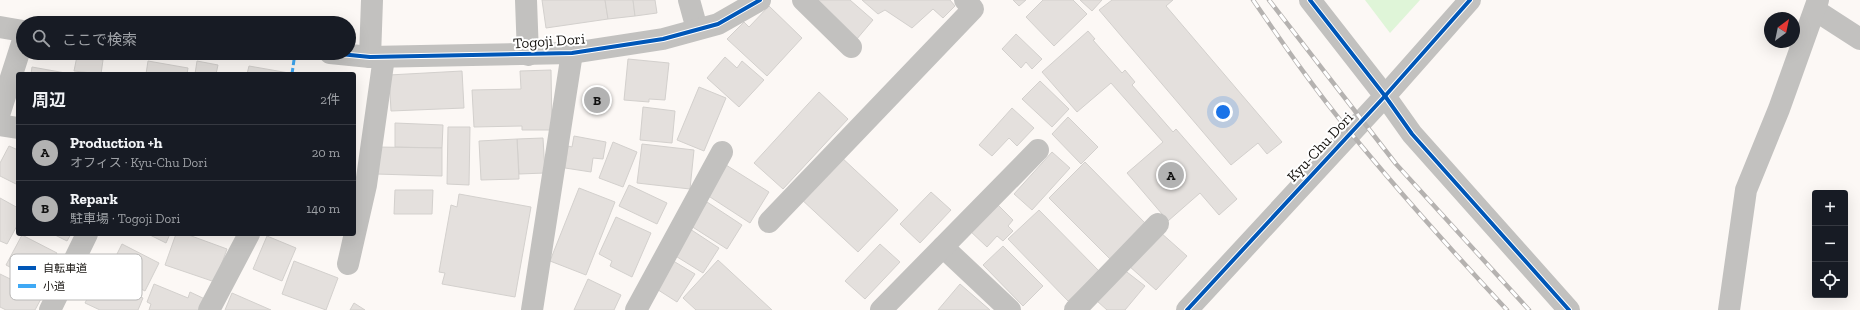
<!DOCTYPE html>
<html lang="ja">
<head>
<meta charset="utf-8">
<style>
  :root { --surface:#171b24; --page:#242831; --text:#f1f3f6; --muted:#9ea1a6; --line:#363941; --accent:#b2b2b2 }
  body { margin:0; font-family:"Zilla Slab","Noto Sans JP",serif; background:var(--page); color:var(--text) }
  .controls { position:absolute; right:12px; bottom:12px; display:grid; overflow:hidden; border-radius:4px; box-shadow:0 4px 16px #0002 }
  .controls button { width:36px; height:36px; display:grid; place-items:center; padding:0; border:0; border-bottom:1px solid var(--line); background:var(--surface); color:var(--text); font:20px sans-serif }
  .compass { position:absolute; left:1764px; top:12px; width:36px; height:36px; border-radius:50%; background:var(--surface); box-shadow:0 4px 16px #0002; rotate:33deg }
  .you { position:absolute; left:1223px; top:112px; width:14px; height:14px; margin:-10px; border:3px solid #fff; border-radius:50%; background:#1a73e8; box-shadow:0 0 0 6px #1a73e833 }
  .badge { display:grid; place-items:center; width:26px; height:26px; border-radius:50%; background:var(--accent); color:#111; font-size:13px; font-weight:700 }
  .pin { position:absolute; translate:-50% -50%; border:2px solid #fff; box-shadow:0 1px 4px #0006 }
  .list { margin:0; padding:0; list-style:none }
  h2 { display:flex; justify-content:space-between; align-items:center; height:52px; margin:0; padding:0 16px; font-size:17px }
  h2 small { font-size:13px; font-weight:400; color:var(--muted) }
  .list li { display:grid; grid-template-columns:26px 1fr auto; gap:12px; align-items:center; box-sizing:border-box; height:56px; padding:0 16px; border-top:1px solid var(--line) }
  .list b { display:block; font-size:15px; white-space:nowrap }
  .list p { margin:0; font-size:13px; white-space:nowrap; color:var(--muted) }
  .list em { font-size:13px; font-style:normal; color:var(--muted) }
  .icon { flex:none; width:22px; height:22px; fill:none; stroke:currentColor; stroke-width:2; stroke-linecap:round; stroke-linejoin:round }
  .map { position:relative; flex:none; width:1860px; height:310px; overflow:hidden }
  .search { position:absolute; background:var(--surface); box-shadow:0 4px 16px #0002; left:16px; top:16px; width:340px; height:44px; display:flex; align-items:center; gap:10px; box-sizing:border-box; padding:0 14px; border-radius:22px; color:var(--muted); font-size:15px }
  .panel { position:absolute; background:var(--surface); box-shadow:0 4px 16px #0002; left:16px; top:72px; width:340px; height:164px; border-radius:4px }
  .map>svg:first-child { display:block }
</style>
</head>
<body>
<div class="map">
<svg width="1860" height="310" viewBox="0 0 1860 310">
  <rect width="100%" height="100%" fill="#fcf8f5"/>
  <polygon fill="#dff5d8" points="1365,0 1420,0 1390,33"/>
  <g fill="#e4e0dd" stroke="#d3d0cd">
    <polygon points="542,0 605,0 608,19 546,28"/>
    <polygon points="605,0 633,0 635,16 608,19"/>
    <polygon points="633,0 655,0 657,13 635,16"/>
    <polygon points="813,0 850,0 873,20 856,40"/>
    <polygon points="862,0 950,0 955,6 943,18 933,9 912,28 885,10 878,14"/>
    <polygon points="1013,0 1026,0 1019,6"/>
    <polygon points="1043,0 1073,0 1087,14 1054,46 1026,17"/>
    <polygon points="1080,0 1102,0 1092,11"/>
    <polygon points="1112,0 1173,0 1166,6 1282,142 1267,154 1258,143 1231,165 1099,10"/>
    <polygon points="769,6 802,38 767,76 727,39 744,22 749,27"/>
    <polygon points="1088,31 1095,39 1093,40 1122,73 1125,70 1135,82 1132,85 1173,132 1176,129 1237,199 1219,215 1200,193 1168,221 1127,173 1163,142 1111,83 1077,112 1042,72"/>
    <polygon points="1016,34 1042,59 1032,69 1026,62 1021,68 1002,49"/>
    <polygon points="77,56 103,60 101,74 74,71"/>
    <polygon points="725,57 737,68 742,61 764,80 739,107 707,78"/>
    <polygon points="628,59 669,63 665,100 649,99 649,102 624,100"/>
    <polygon points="148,61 188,68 187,74 146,74"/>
    <polygon points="197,61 218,65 216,74 195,74"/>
    <polygon points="249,66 289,73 289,74 247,74"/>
    <polygon points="32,67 71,74 31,74"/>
    <polygon points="551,70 552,130 522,130 522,126 474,127 472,90 521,89 520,71"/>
    <polygon points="462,71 464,108 391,111 389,75"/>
    <polygon points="1040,81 1069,109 1052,127 1022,99"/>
    <polygon points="699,87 726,98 704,151 677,140"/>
    <polygon points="819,92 848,119 783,189 754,163"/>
    <polygon points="643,107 675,111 672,143 640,140"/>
    <polygon points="1012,108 1034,128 1017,146 1009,138 992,156 979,145"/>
    <polygon points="1068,117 1098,147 1081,164 1052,134"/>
    <polygon points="395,123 443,125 442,148 395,147"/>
    <polygon points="448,127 470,127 469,185 447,184"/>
    <polygon points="574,136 606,142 603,159 593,158 591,172 565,168 568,146 572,147"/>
    <polygon points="543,138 545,173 519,174 517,139"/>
    <polygon points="517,139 519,179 481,180 479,141"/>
    <polygon points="613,142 637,152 623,187 599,178"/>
    <polygon points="642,144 694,150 690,189 637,183"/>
    <polygon points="9,146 18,150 18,185 0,176 0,163"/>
    <polygon points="377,147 442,148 442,176 376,174"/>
    <polygon points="1052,152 1070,168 1032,210 1014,194"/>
    <polygon points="840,156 898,210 858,252 800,198"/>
    <polygon points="1085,162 1147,225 1111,260 1049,198"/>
    <polygon points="726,165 769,192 750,223 707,195"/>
    <polygon points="629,185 667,203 657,224 619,206"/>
    <polygon points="579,188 615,202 586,275 550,261"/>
    <polygon points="395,190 433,190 432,214 394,214"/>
    <polygon points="931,192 951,210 920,243 900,224"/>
    <polygon points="459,194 531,207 515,297 442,284 445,273 439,272 451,205 457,207"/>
    <polygon points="0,198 18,208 18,224 7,244 0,241"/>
    <polygon points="707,202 742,225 727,249 691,226"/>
    <polygon points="996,203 1013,220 1008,226 1013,231 1003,241 997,236 987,247 969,230"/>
    <polygon points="1039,210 1099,271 1068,301 1008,239"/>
    <polygon points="616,217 651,233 632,277 610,266 612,261 599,254"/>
    <polygon points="690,229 719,248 703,273 674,255"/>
    <polygon points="1160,232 1187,256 1156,290 1129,266"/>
    <polygon points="53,234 71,234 67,241"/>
    <polygon points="148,234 170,234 166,243"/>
    <polygon points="176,234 186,234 227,249 215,282 165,265"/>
    <polygon points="22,235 57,253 40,283 6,265"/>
    <polygon points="267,236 296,248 282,281 253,269"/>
    <polygon points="122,244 159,263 145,291 108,272"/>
    <polygon points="880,244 900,262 865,299 845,281"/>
    <polygon points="1003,246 1043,286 1023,306 983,265"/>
    <polygon points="670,259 695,274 677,302 652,286"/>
    <polygon points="718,260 772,310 696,310 683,298"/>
    <polygon points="294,261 338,278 326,310 282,294"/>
    <polygon points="1123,269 1145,286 1125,310 1107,310 1097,301"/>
    <polygon points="0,274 43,295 35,310 6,310 0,307"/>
    <polygon points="98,277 143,298 138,310 100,310 85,303"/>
    <polygon points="588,279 621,295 614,310 574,310"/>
    <polygon points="154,284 188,298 190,292 207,300 203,310 149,310 151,304 147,302"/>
    <polygon points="960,284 990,310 938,310"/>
    <polygon points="232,293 271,310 225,310"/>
    <polygon points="354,303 365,310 350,310"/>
  </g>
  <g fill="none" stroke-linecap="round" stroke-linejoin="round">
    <g stroke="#c2c1bf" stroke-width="22">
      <polyline points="526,0 528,55"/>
      <polyline points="689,0 697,29"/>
      <polyline points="803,0 851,47"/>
      <polyline points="1310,0 1385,96 1412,134 1569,310"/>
      <polyline points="1815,10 1860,39"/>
      <polyline points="0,27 23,31"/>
      <polyline points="330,53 370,57 572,53 663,39 718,24 760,0"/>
      <polyline points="370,57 372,0"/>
      <polyline points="0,112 23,40"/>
      <polyline points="0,125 18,128"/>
      <polyline points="769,222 973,9 965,0"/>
      <polyline points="943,247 1010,310"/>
      <polyline points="348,264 366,185 384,57"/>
      <polyline points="50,310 87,234"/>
      <polyline points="209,310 249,234"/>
      <polyline points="532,310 572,53"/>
      <polyline points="636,310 722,152"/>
      <polyline points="881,310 1038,150"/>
      <polyline points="1075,310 1158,224"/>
      <polyline points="1187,310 1385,96 1470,0"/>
      <polyline points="1729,310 1746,190 1779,109 1818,0"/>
    </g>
    <defs>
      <g id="rail">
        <path d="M1253,0C1284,45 1315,90 1350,132C1400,193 1453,252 1507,310"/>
        <polyline points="1269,0 1396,164 1529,310"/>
      </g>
    </defs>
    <use href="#rail" stroke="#b5b2b0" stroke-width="4.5"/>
    <use href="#rail" stroke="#fff" stroke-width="3" stroke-dasharray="9" stroke-linecap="butt"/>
    <polyline stroke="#3fa9f5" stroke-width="3" stroke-dasharray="6 3" stroke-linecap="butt" points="292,74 295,53"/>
    <defs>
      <g id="cycleway">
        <polyline points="1310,0 1385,96 1412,134 1569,310"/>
        <polyline points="330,53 370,57 572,53 663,39 718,24 760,0"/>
        <polyline points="1187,310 1385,96 1470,0"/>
      </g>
    </defs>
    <use href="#cycleway" stroke="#fff" stroke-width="6"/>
    <use href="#cycleway" stroke="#0057b8" stroke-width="4"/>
  </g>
  <g text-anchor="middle" stroke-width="4" stroke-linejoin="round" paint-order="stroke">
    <g font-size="15" fill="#16130f" stroke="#fff">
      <text transform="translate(549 41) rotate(-4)" y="5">Togoji Dori</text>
      <text transform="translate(1320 147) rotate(-47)" y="5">Kyu-Chu Dori</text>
    </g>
  </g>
  <rect x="10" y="254" width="132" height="46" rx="6" fill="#fff" stroke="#b9b8b7" stroke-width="1"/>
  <rect x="18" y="266" width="18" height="4" fill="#0057b8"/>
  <rect x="18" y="284" width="18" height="4" fill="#3fa9f5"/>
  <g font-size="11" fill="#16130f">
    <text x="43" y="272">自転車道</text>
    <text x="43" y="290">小道</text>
  </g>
</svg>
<div class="controls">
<button>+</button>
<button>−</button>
<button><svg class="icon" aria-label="locate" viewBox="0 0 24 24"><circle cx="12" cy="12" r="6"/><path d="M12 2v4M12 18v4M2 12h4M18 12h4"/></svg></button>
</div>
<svg class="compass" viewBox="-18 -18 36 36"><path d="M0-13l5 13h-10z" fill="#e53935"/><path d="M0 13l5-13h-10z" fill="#9ea1a6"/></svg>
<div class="you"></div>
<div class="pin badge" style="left:1171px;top:175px">A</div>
<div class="pin badge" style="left:597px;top:100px">B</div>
<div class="search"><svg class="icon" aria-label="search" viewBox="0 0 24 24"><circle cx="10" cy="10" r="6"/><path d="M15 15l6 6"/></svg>ここで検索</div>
<section class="panel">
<h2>周辺<small>2件</small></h2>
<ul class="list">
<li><span class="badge">A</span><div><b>Production +h</b><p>オフィス · Kyu-Chu Dori</p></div><em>20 m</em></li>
<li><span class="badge">B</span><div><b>Repark</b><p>駐車場 · Togoji Dori</p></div><em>140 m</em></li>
</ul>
</section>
</div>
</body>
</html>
